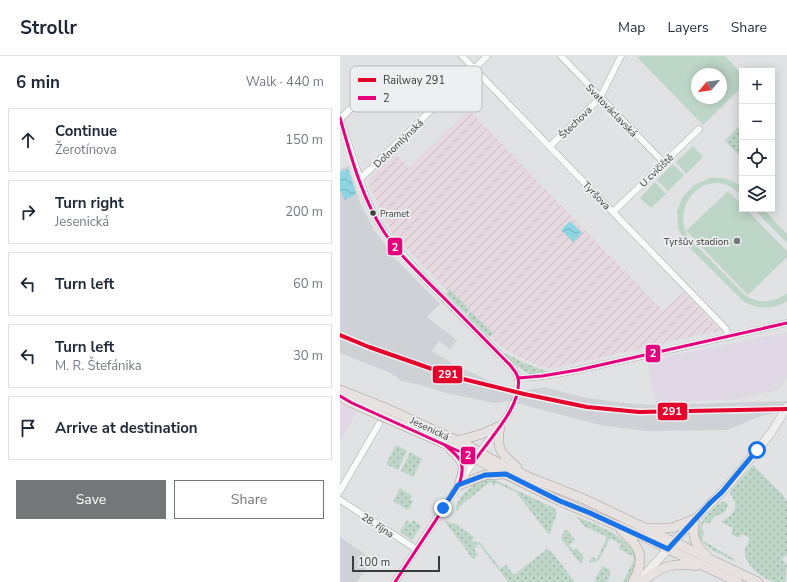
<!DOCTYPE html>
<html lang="en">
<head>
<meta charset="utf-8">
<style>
  :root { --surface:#fff; --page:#f2f2f3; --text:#1f2937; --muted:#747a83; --line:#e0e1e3; --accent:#757677 }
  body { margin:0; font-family:"Nunito Sans",sans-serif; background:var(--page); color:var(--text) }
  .controls { position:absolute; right:12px; top:12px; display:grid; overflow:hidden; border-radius:0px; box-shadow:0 2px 10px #0003 }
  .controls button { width:36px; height:36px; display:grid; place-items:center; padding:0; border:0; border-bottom:1px solid var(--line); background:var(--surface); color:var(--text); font:20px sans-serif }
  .compass { position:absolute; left:351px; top:12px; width:36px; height:36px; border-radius:50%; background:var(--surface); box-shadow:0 2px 10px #0003; rotate:241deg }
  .scale { position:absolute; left:12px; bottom:10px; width:88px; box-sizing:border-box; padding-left:4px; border:2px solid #3b3c3d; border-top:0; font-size:11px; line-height:14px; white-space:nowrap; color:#3b3c3d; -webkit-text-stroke:3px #edeff1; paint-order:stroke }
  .stop { position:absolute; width:12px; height:12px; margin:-9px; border:3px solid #1a73e8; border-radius:50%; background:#fff }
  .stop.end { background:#1a73e8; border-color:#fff; box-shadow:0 1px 4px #0008 }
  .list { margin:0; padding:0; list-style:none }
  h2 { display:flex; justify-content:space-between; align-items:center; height:52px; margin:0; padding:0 16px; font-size:17px }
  h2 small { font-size:13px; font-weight:400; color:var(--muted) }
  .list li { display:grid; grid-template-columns:26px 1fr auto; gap:12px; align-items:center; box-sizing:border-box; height:64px; margin:0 8px 8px; padding:0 8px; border:1px solid var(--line); border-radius:0px }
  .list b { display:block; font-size:15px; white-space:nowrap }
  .list p { margin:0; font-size:13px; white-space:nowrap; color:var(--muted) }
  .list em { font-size:13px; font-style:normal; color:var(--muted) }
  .actions { display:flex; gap:8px; padding:12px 16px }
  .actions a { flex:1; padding:9px 0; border:1px solid var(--accent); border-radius:0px; text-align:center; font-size:14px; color:var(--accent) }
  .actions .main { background:var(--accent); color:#fff }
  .icon { flex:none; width:22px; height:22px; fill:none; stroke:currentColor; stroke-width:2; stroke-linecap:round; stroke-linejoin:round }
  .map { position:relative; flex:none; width:447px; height:526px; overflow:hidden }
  header { display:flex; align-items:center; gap:24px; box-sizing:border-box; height:56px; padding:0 20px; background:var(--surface); border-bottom:1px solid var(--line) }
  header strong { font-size:19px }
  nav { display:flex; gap:22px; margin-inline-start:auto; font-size:14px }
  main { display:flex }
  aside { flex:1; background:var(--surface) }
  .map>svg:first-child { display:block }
</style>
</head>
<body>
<header>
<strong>Strollr</strong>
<nav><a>Map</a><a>Layers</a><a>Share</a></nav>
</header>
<main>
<aside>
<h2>6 min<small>Walk · 440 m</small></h2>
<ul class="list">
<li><svg class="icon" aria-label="ahead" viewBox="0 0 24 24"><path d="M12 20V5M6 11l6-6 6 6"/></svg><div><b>Continue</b><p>Žerotínova</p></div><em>150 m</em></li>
<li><svg class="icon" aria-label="right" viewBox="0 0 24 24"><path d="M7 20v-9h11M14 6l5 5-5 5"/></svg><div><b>Turn right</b><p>Jesenická</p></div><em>200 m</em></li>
<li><svg class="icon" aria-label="left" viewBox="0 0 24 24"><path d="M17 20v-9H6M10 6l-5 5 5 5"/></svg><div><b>Turn left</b></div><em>60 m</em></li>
<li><svg class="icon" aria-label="left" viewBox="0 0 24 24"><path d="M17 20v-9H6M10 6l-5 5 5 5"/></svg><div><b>Turn left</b><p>M. R. Štefánika</p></div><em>30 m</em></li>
<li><svg class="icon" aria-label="arrive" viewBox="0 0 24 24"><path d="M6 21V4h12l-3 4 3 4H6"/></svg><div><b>Arrive at destination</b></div></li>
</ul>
<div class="actions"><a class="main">Save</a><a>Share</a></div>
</aside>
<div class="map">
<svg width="447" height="526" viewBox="0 0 447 526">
  <defs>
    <pattern id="industrial-furrows" width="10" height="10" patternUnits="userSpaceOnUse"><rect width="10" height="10" fill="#e5d8df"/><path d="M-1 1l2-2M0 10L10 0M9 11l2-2" fill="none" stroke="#c5bac0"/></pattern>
    <pattern id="grass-dots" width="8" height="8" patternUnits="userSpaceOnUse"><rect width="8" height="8" fill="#bdd6c7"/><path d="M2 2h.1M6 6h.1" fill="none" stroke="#9bafa3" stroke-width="1.8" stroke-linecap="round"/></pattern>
    <pattern id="water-waves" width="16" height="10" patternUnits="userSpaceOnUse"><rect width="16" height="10" fill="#8ed5e4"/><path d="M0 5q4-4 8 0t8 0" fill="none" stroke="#75aeba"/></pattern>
  </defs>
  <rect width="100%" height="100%" fill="#e1e2e3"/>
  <g fill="#e0d9e5">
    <polygon points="447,276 447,322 438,334 398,343 316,347 307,305"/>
    <polygon points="0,346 17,356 0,385"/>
  </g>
  <polygon fill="url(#industrial-furrows)" points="129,54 323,255 344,236 381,275 372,276 210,313 187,305 161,291 153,283 52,177 34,140 27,124 55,97 69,112"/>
  <g fill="#ced2d7">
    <polygon points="9,110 20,147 35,175 56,203 100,248 87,261 117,284 110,293 99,285 92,295 113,308 152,326 182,335 204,331 242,341 284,347 312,349 447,345 447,357 437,357 421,360 387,374 305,375 260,369 169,345 155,347 106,337 77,328 61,325 51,317 0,297 0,113"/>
    <polygon points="0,481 32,503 17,526 0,526"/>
  </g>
  <g fill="url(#grass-dots)">
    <polygon points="398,71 402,75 402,102 385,85"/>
    <polygon points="110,233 130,254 126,258 106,238"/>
    <polygon points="131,256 153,277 149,281 127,260"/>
    <polygon points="165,297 184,307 211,317 193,319 185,316 163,299"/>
    <polygon points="56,389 67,395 58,414 46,408"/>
    <polygon points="70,396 82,403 73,421 61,415"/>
    <path d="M413,409L442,438L447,446V499L442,503L447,509L445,526C442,526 438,526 435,526C423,524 402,507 405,494C405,490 409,486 410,482L402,478L399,482L391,478L393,472L381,466C393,459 401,451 390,438L391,434Z"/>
    <path d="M153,423L214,452L217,457L209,479L176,436L156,427L154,430L150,426L121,449L117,455L116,454C115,444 132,429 140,425C144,423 149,423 153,423Z"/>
    <polygon points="60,432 72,440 70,443 73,446 68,454 53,445"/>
    <path d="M385,445L388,449L385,456L374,461L369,468L364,466L361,474L365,476L362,482V484L394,503V505C372,493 343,485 368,458C373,453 379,446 385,445Z"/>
    <path d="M237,461C253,467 295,483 296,503C297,511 291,519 287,526H283L294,504V501L279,493L281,488L270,482L259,504L254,506H249L252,501L257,503L267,481L244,470Z"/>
    <polygon points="67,464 70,467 73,464 81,470 72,484 60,476"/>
    <polygon points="107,465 112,468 114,467 134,481 132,485 134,487 136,484 138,487 140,486 160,513 166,509 174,519 207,493 211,495 235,526 168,526 139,488 134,493 138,499 133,503 106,467"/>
    <polygon points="225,474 227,474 235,484 229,489 233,494 236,492 244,501 241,508 222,484 222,479"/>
    <polygon points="263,510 270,514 270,520 267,526 256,526 255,523 262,511"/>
  </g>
  <g fill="#bdd6c7" fill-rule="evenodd">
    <path d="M300,0H385L402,18V31L363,69L298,2ZM357,18H381V42H357Z"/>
    <polygon points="353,90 363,101 346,118 336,106"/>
    <polygon points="333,108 344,119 328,135 317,124"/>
    <path d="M370,122C382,121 393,123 402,132V140C399,137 396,134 393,132C363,114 331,149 348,181L406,240C420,248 434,247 447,237V245L446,246C431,254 417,253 403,245L347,189L338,172L337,156L342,141L354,129Z"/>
    <polygon points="315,126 326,138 311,152 300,142"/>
    <polygon points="388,135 402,149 402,153 406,153 447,195 447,201 408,239 346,175"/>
    <polygon points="414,153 423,153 447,178 447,187"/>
  </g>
  <g fill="url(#water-waves)">
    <polygon points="8,113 16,138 5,144 0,134 0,116"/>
    <polygon points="230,165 242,177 233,186 221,174"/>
  </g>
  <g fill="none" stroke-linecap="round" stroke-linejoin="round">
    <polyline stroke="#c0c1c2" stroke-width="6" stroke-dasharray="6 3" stroke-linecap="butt" points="173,347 177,334"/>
    <defs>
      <g id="street">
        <polyline points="122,0 386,273 389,281"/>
        <polyline points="221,0 324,107"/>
        <polyline points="0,62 26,141 38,166 45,177 54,188 81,219 174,313 178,322 177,334"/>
        <polyline points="0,63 43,21"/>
        <polyline points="210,90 260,42 281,0"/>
        <polyline points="20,123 147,0"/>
        <polyline points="273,156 359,73"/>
        <path d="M178,322C211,321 242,313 274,306C332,294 389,280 447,267"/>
        <polyline points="0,435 39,368"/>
        <polyline points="0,444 76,493"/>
        <polyline points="55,526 140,396 169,357 173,347"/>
      </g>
      <polyline id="secondary" points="299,525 355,463 382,436 397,419 431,377 447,351"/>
      <g id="primary">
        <polyline points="0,334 48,353 131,391 151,403 191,422 244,443 418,526"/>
        <polyline points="0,340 12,347 128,398 147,409 220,445 315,486 334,496 398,526"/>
        <path d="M160,370C156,392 160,398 177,411"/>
        <polyline points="117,385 142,378 160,370"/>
        <path d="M111,394C126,407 125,411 119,429"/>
        <polyline points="119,429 145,419 163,418"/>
        <path d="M355,463C351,478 354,489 366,499"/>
        <polyline points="310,472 332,472 355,463"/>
        <path d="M281,474C301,491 306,502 293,526"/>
        <path d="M302,526C319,512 333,505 356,510"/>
      </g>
    </defs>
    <use href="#street" stroke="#a9aaab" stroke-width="7"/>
    <use href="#secondary" stroke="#a9aaab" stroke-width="9"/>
    <use href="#primary" stroke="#a9a09d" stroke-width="10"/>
    <use href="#street" stroke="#fafbfb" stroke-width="6"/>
    <use href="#secondary" stroke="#f0eeed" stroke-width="8"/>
    <use href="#primary" stroke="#e7e1df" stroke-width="9"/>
    <g stroke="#d0d0d1" stroke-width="2" stroke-dasharray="5 5" stroke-linecap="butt">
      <polyline points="0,288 48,307 118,326 184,342 247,351"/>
      <polyline points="204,335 263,348"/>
    </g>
    <defs>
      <g id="bus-1">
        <path d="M0,62C11,101 22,142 44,176C60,200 81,219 101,239C124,262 147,286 170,309C173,313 177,317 178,322C183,349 150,382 136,403L12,347L0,340"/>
        <polyline points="178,322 202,320 238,314 447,267"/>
        <path d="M55,526L119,429C126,407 122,403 105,389"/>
      </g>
    </defs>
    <use href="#bus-1" stroke="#edeff1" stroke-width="6"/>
    <use href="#bus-1" stroke="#e5007d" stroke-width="3"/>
    <defs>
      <polyline id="rail-1" points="0,279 29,291 115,321 184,338 247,351 299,356 447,353"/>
    </defs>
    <use href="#rail-1" stroke="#edeff1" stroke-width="7"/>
    <use href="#rail-1" stroke="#e4002b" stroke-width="4"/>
  </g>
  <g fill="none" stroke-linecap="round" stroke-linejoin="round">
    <polyline stroke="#1a73e8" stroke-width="5" points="103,452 118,429 145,419 166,418 220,445 250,457 328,493 370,447 382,436 417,394"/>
  </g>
  <circle fill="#3b3c3d" stroke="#edeff1" stroke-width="1.5" cx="33" cy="157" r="3.5"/>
  <circle fill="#757677" stroke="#edeff1" stroke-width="1.5" cx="397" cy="185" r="4"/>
  <g text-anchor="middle" stroke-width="3.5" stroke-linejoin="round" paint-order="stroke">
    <g font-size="9" fill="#3b3c3d" stroke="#edeff1" text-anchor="start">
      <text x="40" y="161">Pramet</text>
    </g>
    <g font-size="10" fill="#3b3c3d" stroke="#edeff1">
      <text transform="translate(272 54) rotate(46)" y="4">Svatováclavská</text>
      <text transform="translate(235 66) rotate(-44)" y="4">Štechova</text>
      <text transform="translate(58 87) rotate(-44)" y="4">Dolnomlýnská</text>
      <text transform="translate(316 114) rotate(-44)" y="4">U cvičiště</text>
      <text transform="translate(257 139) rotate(46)" y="4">Tyršova</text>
      <text transform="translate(90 372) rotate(25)" y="4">Jesenická</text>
      <text transform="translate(38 469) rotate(33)" y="4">28. října</text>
    </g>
    <g font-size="10" fill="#3b3c3d" stroke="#edeff1" text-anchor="end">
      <text x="389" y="189">Tyršův stadion</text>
    </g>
  </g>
  <rect x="10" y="10" width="132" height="46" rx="6" fill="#edeff1" stroke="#b8b9bb" stroke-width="1"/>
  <rect x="18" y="22" width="18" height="4" fill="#e4002b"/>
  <rect x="18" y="40" width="18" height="4" fill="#e5007d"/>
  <g font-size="11" fill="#3b3c3d">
    <text x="43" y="28">Railway 291</text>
    <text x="43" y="46">2</text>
  </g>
  <g stroke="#edeff1" stroke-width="1.5">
    <rect x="47" y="181" width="16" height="19" rx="4" fill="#e5007d"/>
    <rect x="305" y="288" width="16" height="19" rx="4" fill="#e5007d"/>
    <rect x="92" y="309" width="31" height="19" rx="4" fill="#e4002b"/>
    <rect x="317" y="346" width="31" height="19" rx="4" fill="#e4002b"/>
    <rect x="120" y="390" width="16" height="19" rx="4" fill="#e5007d"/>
  </g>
  <g font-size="11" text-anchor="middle" font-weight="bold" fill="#fff">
    <text x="55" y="195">2</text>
    <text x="313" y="301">2</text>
    <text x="108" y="322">291</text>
    <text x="332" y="359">291</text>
    <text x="128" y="403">2</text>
  </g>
</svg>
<div class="controls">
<button>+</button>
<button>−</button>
<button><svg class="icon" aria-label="locate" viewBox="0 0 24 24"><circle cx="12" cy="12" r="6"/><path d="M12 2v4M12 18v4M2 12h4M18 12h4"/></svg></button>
<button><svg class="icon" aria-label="layers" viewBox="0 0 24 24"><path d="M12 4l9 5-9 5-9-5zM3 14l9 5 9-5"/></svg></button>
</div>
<svg class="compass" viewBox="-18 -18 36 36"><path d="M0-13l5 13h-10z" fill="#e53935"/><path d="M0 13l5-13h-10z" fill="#747a83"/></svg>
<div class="scale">100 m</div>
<div class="stop" style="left:417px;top:394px"></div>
<div class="stop end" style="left:103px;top:452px"></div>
</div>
</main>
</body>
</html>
